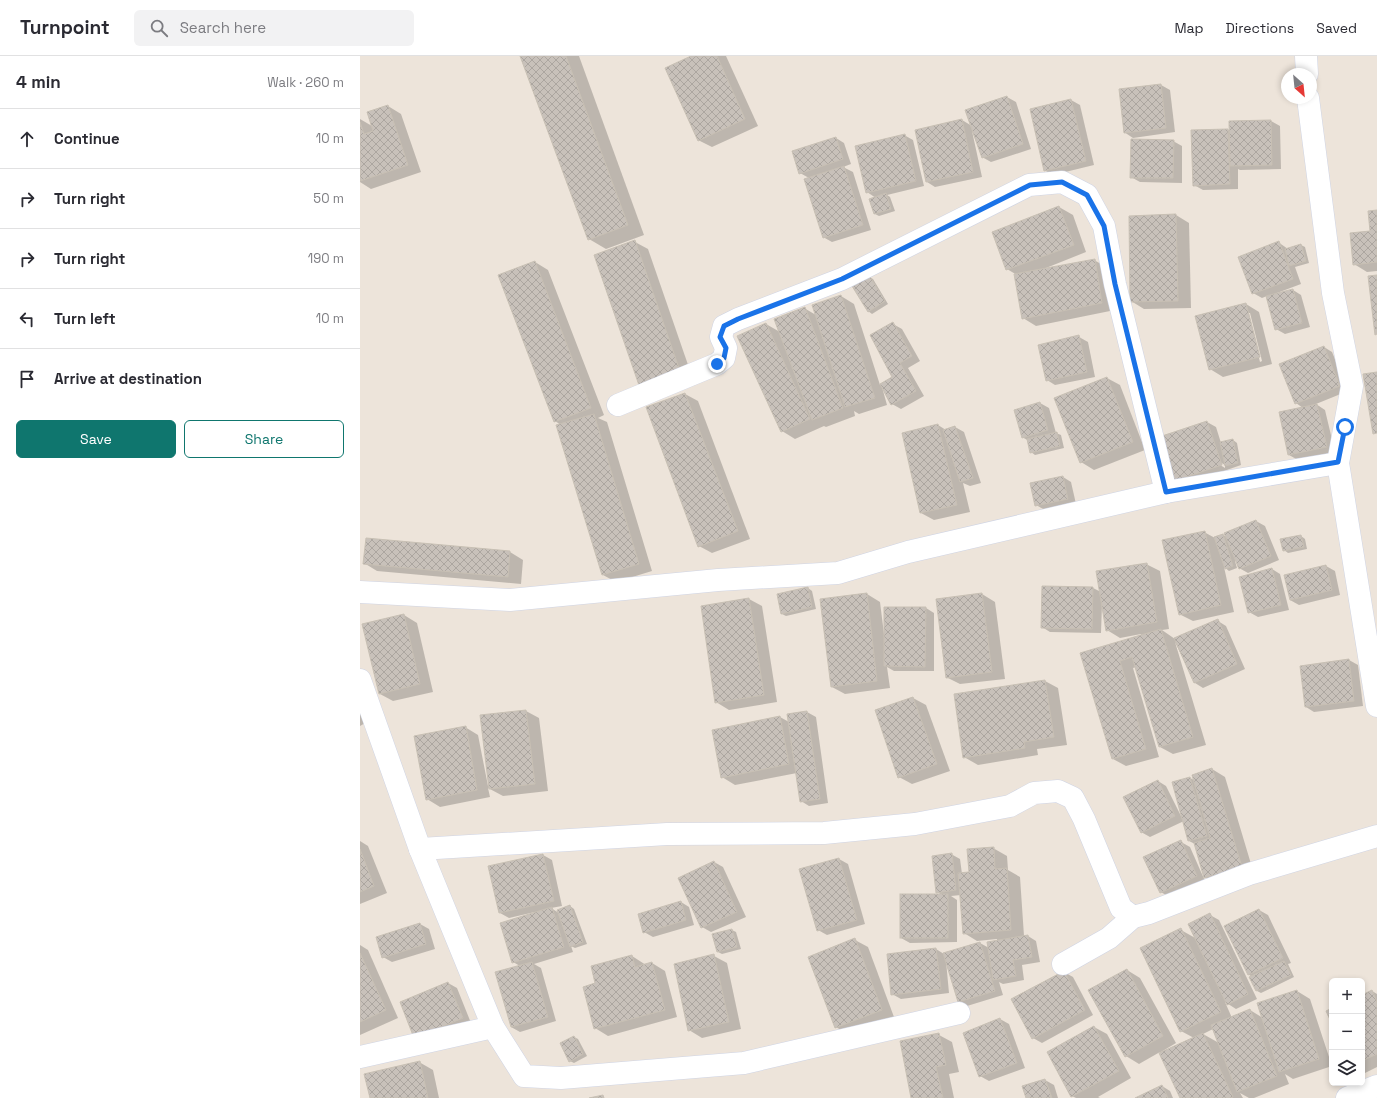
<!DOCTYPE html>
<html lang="en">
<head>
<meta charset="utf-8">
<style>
  :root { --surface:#fff; --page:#f2f2f3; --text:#2b2b33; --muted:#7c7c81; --line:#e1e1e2; --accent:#0f766e }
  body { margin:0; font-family:"Space Grotesk",sans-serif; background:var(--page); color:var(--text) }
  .controls { position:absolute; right:12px; bottom:12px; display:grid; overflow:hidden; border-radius:6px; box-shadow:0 2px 6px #0003 }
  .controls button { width:36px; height:36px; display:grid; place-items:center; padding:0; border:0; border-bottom:1px solid var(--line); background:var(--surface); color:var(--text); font:20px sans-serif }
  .compass { position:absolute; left:921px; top:12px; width:36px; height:36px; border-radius:50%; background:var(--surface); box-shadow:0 2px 6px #0003; rotate:153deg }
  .stop { position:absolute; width:12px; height:12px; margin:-9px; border:3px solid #1a73e8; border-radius:50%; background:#fff }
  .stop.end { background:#1a73e8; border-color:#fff; box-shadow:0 1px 4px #0008 }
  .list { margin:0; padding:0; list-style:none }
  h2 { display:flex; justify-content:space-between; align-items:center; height:52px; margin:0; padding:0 16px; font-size:17px }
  h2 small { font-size:13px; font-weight:400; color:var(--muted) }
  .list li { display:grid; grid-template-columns:26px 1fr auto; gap:12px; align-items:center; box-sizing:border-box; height:60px; padding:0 16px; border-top:1px solid var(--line) }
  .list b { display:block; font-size:15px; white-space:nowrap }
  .list em { font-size:13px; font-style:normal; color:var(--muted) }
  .actions { display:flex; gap:8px; padding:12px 16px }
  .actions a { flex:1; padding:9px 0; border:1px solid var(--accent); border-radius:6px; text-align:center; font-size:14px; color:var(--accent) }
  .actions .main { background:var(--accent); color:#fff }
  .icon { flex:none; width:22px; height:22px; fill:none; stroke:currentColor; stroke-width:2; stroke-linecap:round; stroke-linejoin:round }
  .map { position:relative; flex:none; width:1017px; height:1042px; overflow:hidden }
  header { display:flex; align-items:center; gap:24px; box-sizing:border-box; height:56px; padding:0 20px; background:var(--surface); border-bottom:1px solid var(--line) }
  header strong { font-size:19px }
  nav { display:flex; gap:22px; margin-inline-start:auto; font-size:14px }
  .search { width:280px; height:36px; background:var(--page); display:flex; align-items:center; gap:10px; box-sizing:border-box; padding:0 14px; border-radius:6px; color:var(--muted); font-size:15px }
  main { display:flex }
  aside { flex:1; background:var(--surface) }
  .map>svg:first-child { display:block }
</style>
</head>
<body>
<header>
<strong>Turnpoint</strong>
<div class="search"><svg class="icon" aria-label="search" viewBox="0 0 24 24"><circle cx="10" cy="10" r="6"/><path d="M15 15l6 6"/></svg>Search here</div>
<nav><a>Map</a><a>Directions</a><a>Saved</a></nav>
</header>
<main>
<aside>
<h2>4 min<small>Walk · 260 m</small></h2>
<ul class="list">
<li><svg class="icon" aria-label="ahead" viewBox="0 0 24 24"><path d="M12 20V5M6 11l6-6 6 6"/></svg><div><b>Continue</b></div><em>10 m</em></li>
<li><svg class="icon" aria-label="right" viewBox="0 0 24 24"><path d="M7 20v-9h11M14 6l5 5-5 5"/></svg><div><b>Turn right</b></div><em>50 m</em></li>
<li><svg class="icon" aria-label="right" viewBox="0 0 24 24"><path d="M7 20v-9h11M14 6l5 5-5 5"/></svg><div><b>Turn right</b></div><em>190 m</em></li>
<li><svg class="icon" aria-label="left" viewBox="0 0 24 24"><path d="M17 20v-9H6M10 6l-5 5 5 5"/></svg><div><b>Turn left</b></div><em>10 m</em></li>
<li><svg class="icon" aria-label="arrive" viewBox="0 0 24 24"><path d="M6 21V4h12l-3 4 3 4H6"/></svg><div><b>Arrive at destination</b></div></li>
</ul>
<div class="actions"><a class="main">Save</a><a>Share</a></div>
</aside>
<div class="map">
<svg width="1017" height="1042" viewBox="0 0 1017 1042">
  <defs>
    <pattern id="building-cross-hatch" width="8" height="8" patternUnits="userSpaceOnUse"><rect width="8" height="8" fill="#c8c1ba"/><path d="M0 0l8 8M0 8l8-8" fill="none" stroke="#aca6a0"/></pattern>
  </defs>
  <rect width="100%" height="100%" fill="#ede4da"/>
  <g fill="#0003" fill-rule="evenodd">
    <polygon points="161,0 219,0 284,179 246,193 229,183"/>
    <polygon points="334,0 366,0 398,70 352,91 338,84"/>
    <polygon points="801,29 810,34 815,76 773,82 764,76 760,34"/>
    <polygon points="647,41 656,46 671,93 631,106 622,101 612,75 622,121 575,131 567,126 602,64 612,70"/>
    <polygon points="711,44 720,49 734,109 693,119 684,114"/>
    <polygon points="28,50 41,58 61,116 11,133 0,126 0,63 12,70"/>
    <polygon points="911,65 920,70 921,113 880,114 878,113 878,133 843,134 834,129 868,74 871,75"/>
    <polygon points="544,79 553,84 564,130 527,139 530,141 535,155 519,160 515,158 516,142 507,136"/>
    <polygon points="476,82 484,87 491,108 483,111 493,116 511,174 472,186 463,181 449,122 440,117"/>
    <polygon points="813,85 822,90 822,127 780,126 771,121"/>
    <polygon points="699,151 713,159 726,196 681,214 734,204 748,212 755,254 676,270 663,262 657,219 647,213"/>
    <polygon points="1017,155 1017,215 1007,216 994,208 1011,175"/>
    <polygon points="816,159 829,167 831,252 784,253 771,245 770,161"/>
    <polygon points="275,186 288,193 335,329 295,342"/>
    <polygon points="918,186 928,193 941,189 945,191 949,207 935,211 941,228 917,237 917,238 933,234 941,239 950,271 925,278 916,273 907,240 902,242 893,237"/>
    <polygon points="175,206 188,214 244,359 238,362 247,366 292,515 256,526 243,519 201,369 195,365"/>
    <polygon points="509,221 513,223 528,248 512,258 508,255"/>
    <polygon points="481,240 494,248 520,329 533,321 533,268 542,273 560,305 548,312 564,340 541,353 532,348 522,331 527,349 499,358 494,355 495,360 466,371 464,370 435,383 422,375 406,268 420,276 444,252 456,259"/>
    <path d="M886,248L899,256L912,308L863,321L850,313ZM888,257H890L902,305L900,306Z"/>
    <polygon points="719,281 728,286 735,321 695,329 687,324"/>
    <polygon points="964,291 972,296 988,335 956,348 965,354 975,396 938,404 929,399 920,357 943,352 936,347"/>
    <polygon points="747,322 760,329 785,394 734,414 721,406"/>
    <polygon points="325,338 338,345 390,483 352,497 339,490"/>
    <polygon points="680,347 689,352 696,377 701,379 704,392 675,399 671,396 669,385 662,381"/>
    <path d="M847,366L856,371L861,387L873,384L877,387L881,409L824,429L815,424ZM858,405L865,409V412L857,407Z"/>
    <polygon points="578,369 586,374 595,371 604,376 621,427 610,430 603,427 610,456 574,464 561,457"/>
    <polygon points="703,421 711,426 716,448 685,454 676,449"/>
    <polygon points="896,465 905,470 919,504 888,517 879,512 876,504 875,505 877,512 869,515 864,511 874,556 833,565 819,558 844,476 855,482 863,479 867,481"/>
    <polygon points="941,480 945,483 947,493 928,497 924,494"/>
    <polygon points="150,496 163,504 161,528 17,515 4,507"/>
    <polygon points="786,508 800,515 809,573 802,574 815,583 858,565 866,570 885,613 843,632 835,627 815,586 846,689 813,698 800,691 776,611 773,612 799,701 766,710 753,703 722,597 781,580 781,578 760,582 747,574 742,548 741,577 690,576 682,571 683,531 733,532 741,536"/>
    <polygon points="966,510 975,515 980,539 939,549 930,544"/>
    <polygon points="912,513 920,518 929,554 898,561 889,556"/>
    <polygon points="448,532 452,535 456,553 426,560 422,558"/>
    <polygon points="507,538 520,546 524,578 566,552 574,557 574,615 534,615 527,611 530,632 485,638 472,631"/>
    <polygon points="622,538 635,546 645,623 600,628 586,621"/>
    <polygon points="389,543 402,550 417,646 369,654 356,646 342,550"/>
    <polygon points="44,559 57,567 73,636 33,645 20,638"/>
    <polygon points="989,604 998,609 1003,650 954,656 946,651"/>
    <polygon points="685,625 698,632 707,689 677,693 678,699 618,709 604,701"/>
    <polygon points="553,642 566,649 590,715 552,728 539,721"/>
    <polygon points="0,654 7,666 0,670"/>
    <polygon points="166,655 179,662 188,735 143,740 128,732 130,741 80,751 67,743 105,671 118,679 128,730 130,730"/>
    <polygon points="447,656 456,661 468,747 449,750 441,745 437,717 375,729 362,721 420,661 429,666 428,658"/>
    <polygon points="852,713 865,721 894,818 858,829 845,821 835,788 829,785 824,765 790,781 781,776 798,725 806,730 821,760 830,722 834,724"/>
    <polygon points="0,785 8,790 27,837 0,848"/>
    <polygon points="821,786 830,791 845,825 809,841 801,836"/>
    <polygon points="633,792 647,800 648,814 660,821 664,880 668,880 676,885 680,906 662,909 664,924 643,928 639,926 643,939 607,950 598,945 586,905 589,937 541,943 532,938 576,893 584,898 620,887 629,892 637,885 637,883 617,885 604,877 601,839 591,840 597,844 597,886 550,887 541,882 582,839 577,836 591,798 600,803 602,818 610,817"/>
    <polygon points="183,799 192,804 202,850 191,852 199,857 210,850 214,853 227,888 215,892 211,890 213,896 174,908 181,912 196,965 160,976 151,971 160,910 153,906 176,857 175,856 149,862 140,857"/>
    <polygon points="479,803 488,808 505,868 467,879 458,874"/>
    <polygon points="354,806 363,811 386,861 351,876 342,871"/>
    <polygon points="321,846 329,851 334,869 293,881 284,876"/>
    <polygon points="899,854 908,859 931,907 928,908 934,921 901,937 897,935 891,921 892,921 888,918"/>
    <path d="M850,859L859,864L897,943L876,953L865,946L872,962L890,954L903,962L937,935L950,943L972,1010L933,1023L925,1018L929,1028L894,1042H889L880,1037L883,1042H821L800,996L779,1008L766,1000L767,914L780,922L816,987L801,996L802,997L834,982L821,975V874L837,883ZM853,973L859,987L843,978Z"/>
    <polygon points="60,868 69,873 75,893 32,906 23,901"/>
    <polygon points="372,874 376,876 381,893 362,898 358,896 353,879"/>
    <polygon points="495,884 508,891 534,961 489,979 476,971"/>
    <polygon points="0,889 8,894 38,962 0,979"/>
    <polygon points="272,900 286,909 292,907 305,915 317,961 248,980 235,972 237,928"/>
    <polygon points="354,900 367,907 381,973 342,982 329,974"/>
    <polygon points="704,916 713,921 733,959 682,987 673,982"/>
    <polygon points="88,927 97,932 111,967 64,986"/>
    <polygon points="1012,935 1017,938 1017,1011 1005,1017 1002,1015 1002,940"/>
    <polygon points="640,963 649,968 665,1012 629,1025 620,1020"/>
    <polygon points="734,971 747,978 771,1022 738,1041 740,1042 716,1042 712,1040"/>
    <polygon points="579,979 592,986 599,1016 589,1018 594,1042 552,1042"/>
    <polygon points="214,981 218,983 227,1000 214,1007 210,1005"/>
    <polygon points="59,1006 73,1014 79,1042 11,1042"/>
    <polygon points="685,1024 694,1029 698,1042 667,1042"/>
    <polygon points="802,1030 810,1035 813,1042 778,1042"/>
  </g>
  <g fill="url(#building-cross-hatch)" stroke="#c8c0b4">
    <polygon points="160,0 206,0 268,169 228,184"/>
    <polygon points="331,0 357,0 385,63 338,85 305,12"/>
    <polygon points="801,28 806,72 764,77 759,33"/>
    <polygon points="647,40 663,88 622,102 605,54"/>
    <polygon points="711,43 726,105 684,115 670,53"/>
    <polygon points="28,49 48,109 0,125 0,66 4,78 13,75 7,56"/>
    <polygon points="602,63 613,116 566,126 555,74"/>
    <polygon points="911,64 912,109 870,110 869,65"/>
    <polygon points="868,73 870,128 833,130 831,74"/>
    <polygon points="545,78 556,125 506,137 495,90"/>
    <polygon points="476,81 483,103 439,118 432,95"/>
    <polygon points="771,83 814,84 813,122 770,122"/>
    <polygon points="484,110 503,169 463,182 444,123"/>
    <polygon points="526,137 531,153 514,158 509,143"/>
    <polygon points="699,150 714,189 646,214 632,176"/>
    <polygon points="1017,154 1017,206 993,209 990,177 1010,175 1008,155"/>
    <polygon points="816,158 818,245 770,246 769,160"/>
    <polygon points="275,184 322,321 281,335 234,199"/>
    <polygon points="919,185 933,223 892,238 878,201"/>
    <polygon points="941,188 946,205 929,210 925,193"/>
    <polygon points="735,203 742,247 662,263 654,218"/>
    <polygon points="175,205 231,352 194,366 138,219"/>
    <polygon points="509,219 525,245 508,256 492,230"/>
    <polygon points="1017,219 1017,278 1015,279 1008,220"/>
    <polygon points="933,233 942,267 915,274 906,240"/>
    <polygon points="481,239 515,342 485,351 452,249"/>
    <polygon points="886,247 900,301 849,314 835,260"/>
    <polygon points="445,251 483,352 452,364 414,263"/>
    <polygon points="533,266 552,300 540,307 556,335 531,349 520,328 532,321 510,279"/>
    <polygon points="406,267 450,363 421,376 377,280"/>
    <polygon points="719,279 727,316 686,325 678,289"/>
    <polygon points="964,290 980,330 935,348 919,308"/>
    <polygon points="1017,316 1017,377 1013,378 1003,318"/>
    <polygon points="747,321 773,386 720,407 694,342"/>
    <polygon points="325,337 378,475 338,491 286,351"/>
    <polygon points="680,346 688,374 662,382 654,354"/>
    <polygon points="957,348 967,391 928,399 919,356"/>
    <polygon points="234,358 279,508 242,519 196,369"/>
    <polygon points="847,365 862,409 814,425 799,381"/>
    <polygon points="578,368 597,449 560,457 542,377"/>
    <polygon points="595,370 613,422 600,426 583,374"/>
    <polygon points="697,376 700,390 670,397 667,383"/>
    <polygon points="873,383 878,407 865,410 860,386"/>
    <polygon points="703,420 708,443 675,450 670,427"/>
    <polygon points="896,464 911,500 879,513 864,477"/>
    <polygon points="845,475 861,549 819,559 802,484"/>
    <polygon points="863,478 873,510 865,513 854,481"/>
    <polygon points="941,479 944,491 923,495 920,483"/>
    <polygon points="6,482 150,495 148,521 3,508"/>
    <polygon points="787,507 797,566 746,575 736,515"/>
    <polygon points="966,509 972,534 930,544 924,519"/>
    <polygon points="912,512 921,549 888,557 879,521"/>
    <polygon points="682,530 733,531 732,573 681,572"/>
    <polygon points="448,531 452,551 421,558 417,538"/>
    <polygon points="507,537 517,625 471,631 460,543"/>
    <polygon points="622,537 632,616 586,622 576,543"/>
    <polygon points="389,542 404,639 355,647 341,550"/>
    <polygon points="524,551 566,551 565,611 524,610"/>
    <polygon points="44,558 60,628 19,638 2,568"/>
    <polygon points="858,563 877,608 834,627 814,582"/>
    <polygon points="801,573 833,681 799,691 772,601 760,605 786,693 752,703 720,597"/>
    <polygon points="989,603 994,645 945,651 940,610"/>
    <polygon points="685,624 694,681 664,686 665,692 603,702 594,638"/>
    <polygon points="553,641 577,708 538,722 515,654"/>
    <polygon points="166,654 175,728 129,733 120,659"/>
    <polygon points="447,655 460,743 440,746 427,658"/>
    <polygon points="420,660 429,708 361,722 352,674"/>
    <polygon points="106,670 117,734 66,744 54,680"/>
    <polygon points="852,712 882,811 844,822 834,787 850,782 832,719"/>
    <polygon points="830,721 847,780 828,785 812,726"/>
    <polygon points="798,724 815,760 781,777 763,741"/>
    <polygon points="821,784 837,820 800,837 783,801"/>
    <polygon points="634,791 635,813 647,812 651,874 603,878 598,817 609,816 607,793"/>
    <polygon points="0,793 14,830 0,836"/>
    <polygon points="592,797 596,834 576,837 572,800"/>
    <polygon points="183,798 194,845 139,857 128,810"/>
    <polygon points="479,802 497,864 457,875 439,813"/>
    <polygon points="354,805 377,856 341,872 318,822"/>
    <rect x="540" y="838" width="48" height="44"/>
    <polygon points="321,845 326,864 283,877 278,858"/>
    <polygon points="210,849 223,886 210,891 197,854"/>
    <polygon points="192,851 204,891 152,907 140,867"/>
    <polygon points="899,853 923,902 888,919 864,870"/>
    <polygon points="850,857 888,938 867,949 828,868"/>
    <polygon points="60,867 66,888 22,902 16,881"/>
    <polygon points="821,872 861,956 820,976 780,892"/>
    <polygon points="372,873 377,891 357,896 352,878"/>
    <polygon points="668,879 672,901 653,904 656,920 633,924 627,886"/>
    <polygon points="495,882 522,954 475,972 448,901"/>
    <polygon points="620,886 635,935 598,946 583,897"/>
    <polygon points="576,892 581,933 531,939 527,898"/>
    <polygon points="0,897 26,954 0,966"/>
    <polygon points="354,898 369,966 328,975 314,908"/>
    <polygon points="272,899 275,911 292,906 305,954 234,973 223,931 235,927 231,910"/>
    <polygon points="924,905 931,919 896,935 889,921"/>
    <polygon points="172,906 188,961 151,971 135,916"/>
    <polygon points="767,913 803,980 765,1001 728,934"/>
    <polygon points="704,915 725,954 672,983 651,943"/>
    <polygon points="88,926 103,962 54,982 40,946"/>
    <polygon points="937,934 959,1003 919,1016 897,947"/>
    <polygon points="1012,934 1017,946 1017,998 1002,1005 1002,939"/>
    <polygon points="972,952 972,968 966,955"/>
    <polygon points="890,953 917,1020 877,1036 851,969"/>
    <polygon points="640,962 657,1007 619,1021 603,977"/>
    <polygon points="734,970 759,1015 711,1041 687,996"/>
    <polygon points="579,977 586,1009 576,1011 583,1042 551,1042 540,985"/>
    <polygon points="843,977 873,1041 870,1042 820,1042 799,997"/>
    <polygon points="214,980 223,998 209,1006 200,987"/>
    <polygon points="60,1005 68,1042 10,1042 4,1018"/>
    <polygon points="685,1023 692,1042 666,1042 662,1030"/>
    <polygon points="802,1029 808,1042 775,1042"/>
    <polygon points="243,1039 244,1042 229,1042"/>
  </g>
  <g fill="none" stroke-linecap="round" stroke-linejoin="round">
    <defs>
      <g id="street">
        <polyline points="946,0 947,18"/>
        <polyline points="948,42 973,237 992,330 978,407 1017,650"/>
        <polyline points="258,349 357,308 364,302 366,292 361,281 364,270 378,263 482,223 669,129 702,126 727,139 744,170 755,228 806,436"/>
        <polyline points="0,536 150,544 358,524 478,517 548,496 806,436 978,407"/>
        <polyline points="0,624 60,793 133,971 164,1020 201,1022 384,1007 599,957"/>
        <polyline points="60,793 307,778 464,777 555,768 650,750 674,737 698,735 713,742 724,763 761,852 773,861"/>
        <polyline points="703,908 749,882 773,861 789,857 889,818 1017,780"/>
        <polyline points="0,1001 133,971"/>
        <polyline points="987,1042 1017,1030"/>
      </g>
    </defs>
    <use href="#street" stroke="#cfd4e4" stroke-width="23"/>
    <use href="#street" stroke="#fff" stroke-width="22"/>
  </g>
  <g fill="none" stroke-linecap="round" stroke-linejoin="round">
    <polyline stroke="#1a73e8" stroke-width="5" points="357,308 364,302 366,292 360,281 364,270 378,263 482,223 670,129 702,126 727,139 744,170 755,228 806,436 978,406 985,371"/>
  </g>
</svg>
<div class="controls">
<button>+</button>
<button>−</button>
<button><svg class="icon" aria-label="layers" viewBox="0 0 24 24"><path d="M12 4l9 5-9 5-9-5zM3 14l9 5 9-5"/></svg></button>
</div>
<svg class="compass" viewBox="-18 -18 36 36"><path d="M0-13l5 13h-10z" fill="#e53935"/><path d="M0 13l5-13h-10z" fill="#7c7c81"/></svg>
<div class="stop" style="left:985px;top:371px"></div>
<div class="stop end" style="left:357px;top:308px"></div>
</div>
</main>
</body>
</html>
